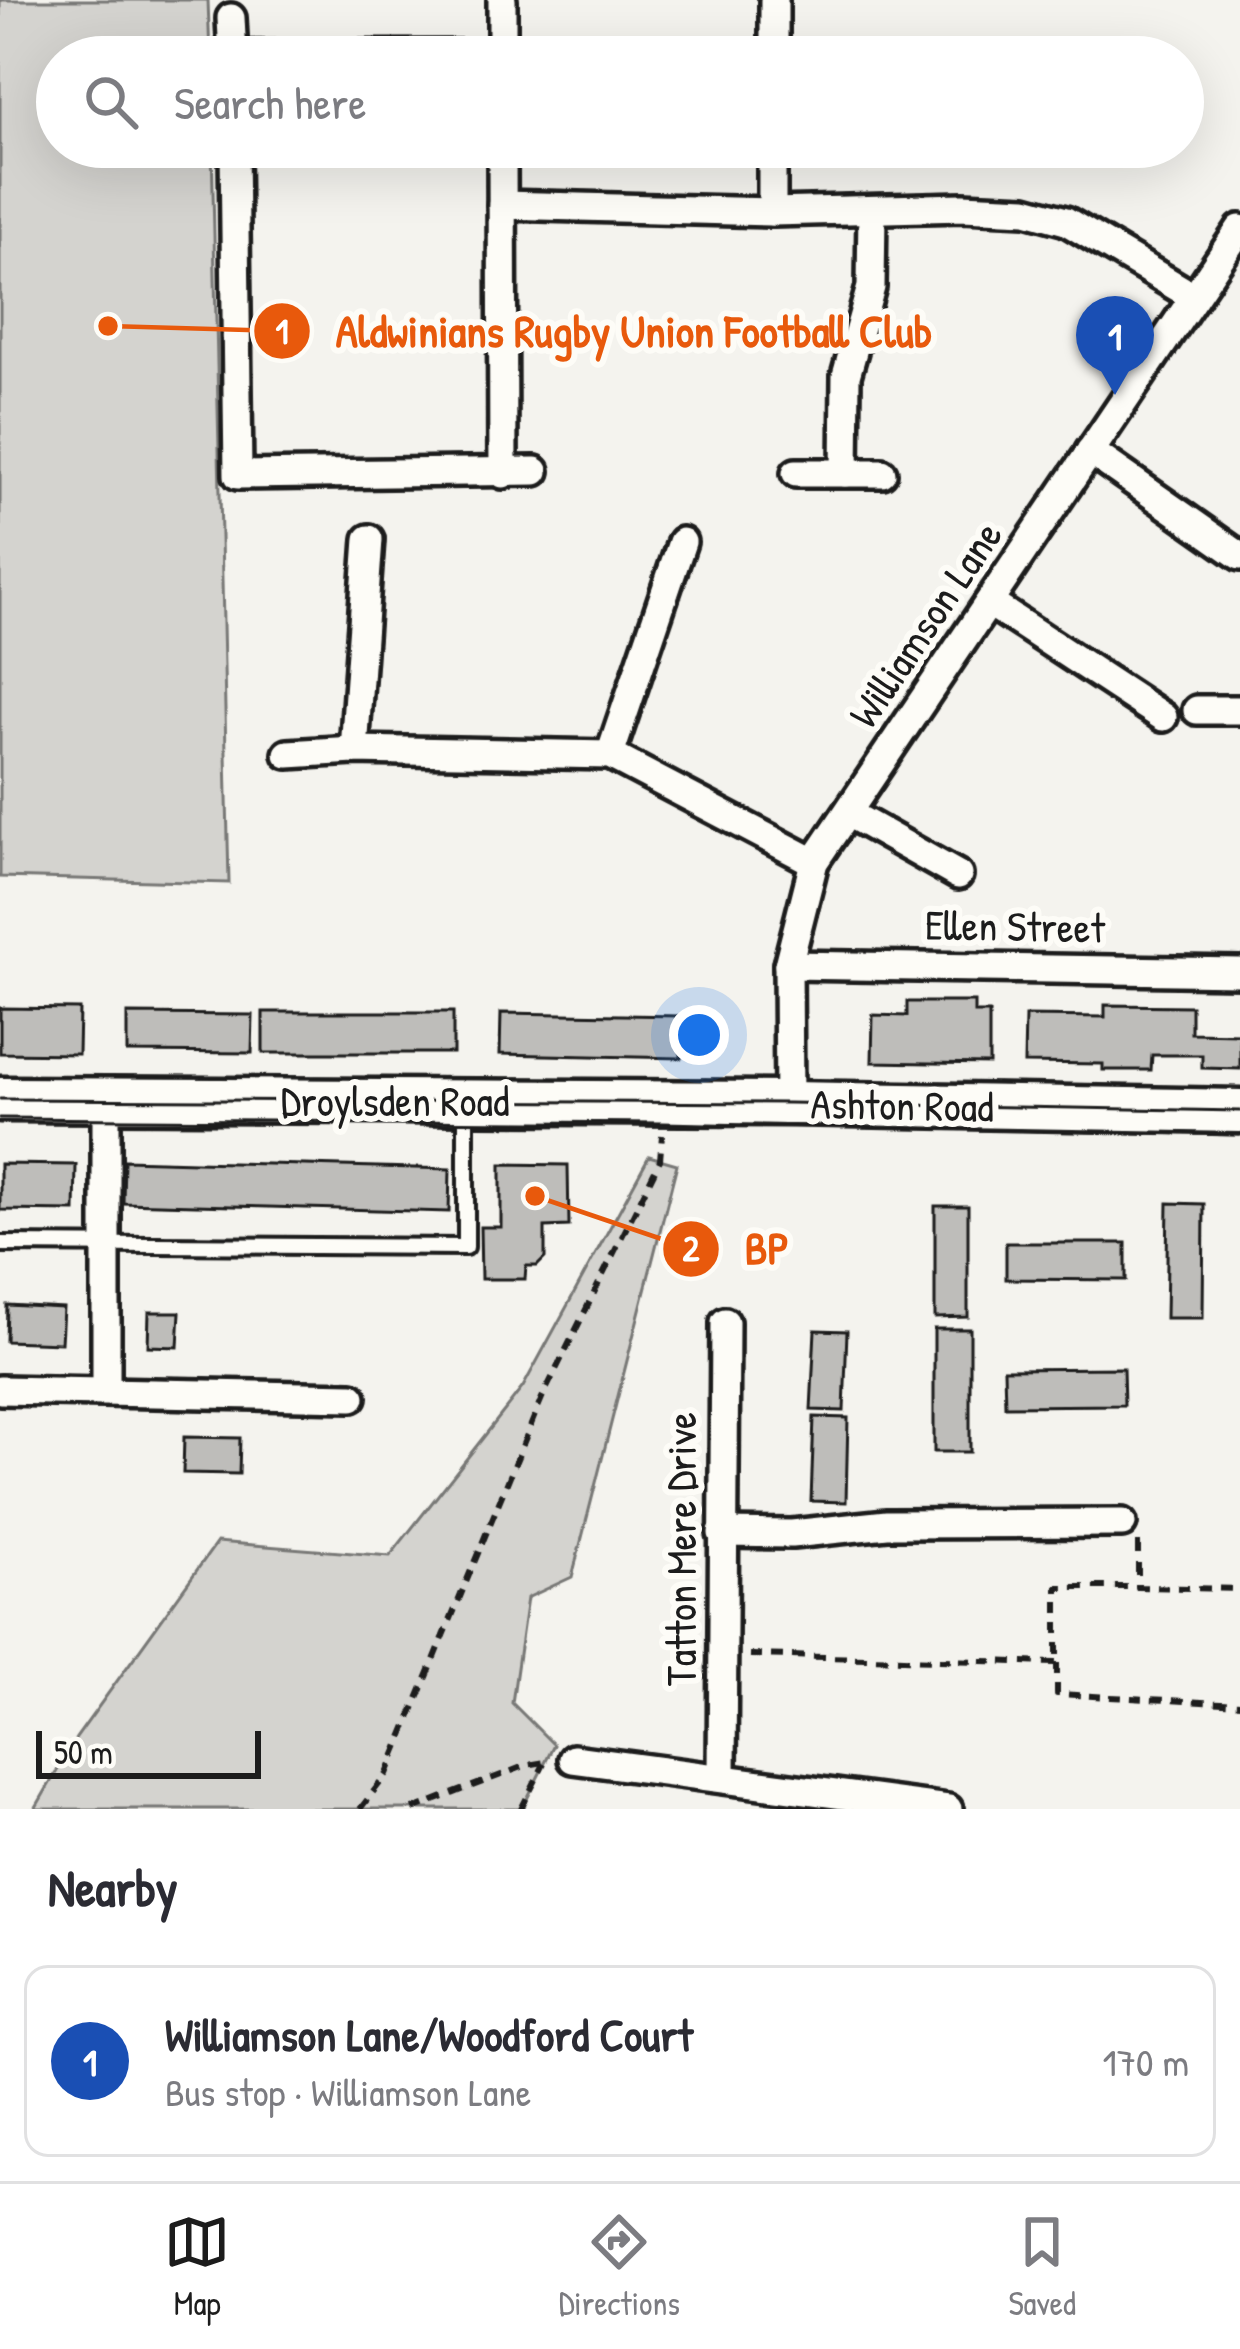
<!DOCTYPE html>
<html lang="en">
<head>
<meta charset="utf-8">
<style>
  :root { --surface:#fff; --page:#f7f7f7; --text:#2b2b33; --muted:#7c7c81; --line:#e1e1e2; --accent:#1c1c1c }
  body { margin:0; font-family:"Patrick Hand",sans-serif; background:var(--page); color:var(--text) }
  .scale { position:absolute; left:36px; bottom:30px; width:225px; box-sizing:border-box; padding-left:12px; border:6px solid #1c1c1c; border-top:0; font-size:33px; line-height:42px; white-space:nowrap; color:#1c1c1c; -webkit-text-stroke:9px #fdfcf7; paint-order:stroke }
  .you { position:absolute; left:699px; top:1035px; width:42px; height:42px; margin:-30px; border:9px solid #fff; border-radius:50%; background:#1a73e8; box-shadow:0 0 0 18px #1a73e833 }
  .badge { display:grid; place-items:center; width:78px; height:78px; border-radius:50%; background:var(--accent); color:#fff; font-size:39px; font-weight:700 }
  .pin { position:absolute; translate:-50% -99px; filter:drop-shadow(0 3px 6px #0008) }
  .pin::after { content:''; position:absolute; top:63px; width:42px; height:36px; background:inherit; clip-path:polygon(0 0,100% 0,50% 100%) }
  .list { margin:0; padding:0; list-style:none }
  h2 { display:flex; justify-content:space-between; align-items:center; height:156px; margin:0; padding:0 48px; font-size:51px }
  h2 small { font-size:39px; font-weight:400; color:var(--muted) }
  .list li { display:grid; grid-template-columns:78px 1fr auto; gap:36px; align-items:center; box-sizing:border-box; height:192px; margin:0 24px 24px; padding:0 24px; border:3px solid var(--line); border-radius:24px }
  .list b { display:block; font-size:45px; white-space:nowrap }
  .list p { margin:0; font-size:39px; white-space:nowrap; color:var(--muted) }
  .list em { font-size:39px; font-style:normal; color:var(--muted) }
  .icon { flex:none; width:66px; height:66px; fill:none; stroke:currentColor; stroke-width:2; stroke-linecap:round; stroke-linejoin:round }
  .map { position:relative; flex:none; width:1240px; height:1809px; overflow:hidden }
  .search { position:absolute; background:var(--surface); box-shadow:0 12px 48px #0002; left:36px; right:36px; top:36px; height:132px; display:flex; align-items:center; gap:30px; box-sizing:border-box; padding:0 42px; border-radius:66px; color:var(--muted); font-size:45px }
  .sheet { height:372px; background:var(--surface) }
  nav { display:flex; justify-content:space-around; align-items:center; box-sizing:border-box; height:168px; border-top:3px solid var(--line); background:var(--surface); font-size:33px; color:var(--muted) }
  nav a { display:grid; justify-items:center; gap:6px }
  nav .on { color:var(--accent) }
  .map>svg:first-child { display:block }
</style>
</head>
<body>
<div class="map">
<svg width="1240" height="1809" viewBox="0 0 1240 1809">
  <rect width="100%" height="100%" fill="#f4f3ee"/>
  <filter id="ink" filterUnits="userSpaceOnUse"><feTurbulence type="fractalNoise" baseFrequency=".00833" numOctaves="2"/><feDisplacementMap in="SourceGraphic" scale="24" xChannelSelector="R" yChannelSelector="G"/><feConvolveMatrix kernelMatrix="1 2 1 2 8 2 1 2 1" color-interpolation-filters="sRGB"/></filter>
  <g filter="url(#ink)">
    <g fill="#d4d3cf" stroke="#787876" stroke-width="3">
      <polygon points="0,0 208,0 210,57 57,57 57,147 212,147 229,883 0,877"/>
      <polygon points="649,1156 677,1164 572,1577 527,1598 512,1703 554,1745 522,1809 35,1809 76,1738 217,1542 390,1556 523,1387"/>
    </g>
    <g fill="#bebdba" stroke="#1c1c1c" stroke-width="3">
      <polygon points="907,1002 974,1002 974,1013 989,1013 989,1064 872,1062 873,1015 907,1016"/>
      <polygon points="1105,1005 1191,1006 1191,1033 1240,1034 1240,1069 1202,1068 1202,1055 1152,1055 1151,1070 1103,1070 1103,1064 1024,1063 1025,1016 1105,1017"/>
      <polygon points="0,1008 79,1009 78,1054 0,1053"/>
      <rect x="263" y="1012" width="190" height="41"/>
      <polygon points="501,1013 681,1016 681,1058 500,1054"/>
      <polygon points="127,1014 253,1015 252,1053 127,1052"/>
      <polygon points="124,1160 450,1169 449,1212 123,1203"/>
      <polygon points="0,1164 76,1165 75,1211 0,1210"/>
      <polygon points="501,1164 568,1165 569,1226 545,1227 545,1258 537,1266 526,1266 525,1279 481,1279 480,1227 501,1227"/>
      <polygon points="1168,1203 1204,1204 1203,1318 1166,1318"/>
      <polygon points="935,1206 968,1206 968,1317 935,1318"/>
      <polygon points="1006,1243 1126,1243 1126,1280 1006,1279"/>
      <polygon points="7,1305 63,1308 61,1343 6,1341"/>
      <polygon points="149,1312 180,1312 178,1347 148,1346"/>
      <rect x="934" y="1329" width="36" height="123"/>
      <polygon points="815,1330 847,1331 844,1411 811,1410"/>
      <polygon points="1123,1368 1124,1405 1005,1406 1004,1369"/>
      <polygon points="814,1417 848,1418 846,1502 811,1501"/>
      <polygon points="184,1437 240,1438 239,1474 183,1473"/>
    </g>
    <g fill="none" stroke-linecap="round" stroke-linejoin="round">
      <defs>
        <polyline id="service" points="0,1244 466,1247 466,1106"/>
        <g id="minor">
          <polyline points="231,18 233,57"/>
          <polyline points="233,56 502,55"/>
          <polyline points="502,57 502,0"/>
          <polyline points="774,57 774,0"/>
          <polyline points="234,147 238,475 535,471"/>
          <polyline points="502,147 503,474"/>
          <polyline points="502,205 772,212 963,207 1026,210 1066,221 1194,297"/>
          <polyline points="772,212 772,147"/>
          <polyline points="1090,451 1240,556"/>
          <polyline points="796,473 882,473"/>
          <polyline points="845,473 846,376 871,287 872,210"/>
          <polyline points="990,603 1163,717"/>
          <polyline points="1197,710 1240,710"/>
          <polyline points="354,750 369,539"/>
          <polyline points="288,754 354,750 610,755 814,862"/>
          <polyline points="610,755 682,542"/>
          <polyline points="848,813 958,875"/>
          <polyline points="788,965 1240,972"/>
          <polyline points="789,1103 788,965 814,862 1240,229"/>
          <polyline points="0,1390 352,1397"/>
          <polyline points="106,1390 106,1100"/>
          <polyline points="722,1533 792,1534 887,1524 1122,1523"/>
          <polyline points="573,1759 948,1809"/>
          <polyline points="722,1777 725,1322"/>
        </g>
        <polyline id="primary" points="0,1099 789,1103 1240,1111"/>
      </defs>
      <use href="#service" stroke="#1c1c1c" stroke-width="22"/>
      <use href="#minor" stroke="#1c1c1c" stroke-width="36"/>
      <use href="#primary" stroke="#1c1c1c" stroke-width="51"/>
      <g stroke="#1c1c1c" stroke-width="6" stroke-dasharray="12 9" stroke-linecap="butt">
        <polyline points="1138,1542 1138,1587 1240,1589"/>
        <polyline points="750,1655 1057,1663 1057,1587 1138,1587"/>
        <polyline points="1057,1663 1057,1694 1240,1704"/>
        <polyline points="360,1809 387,1774 542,1398 660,1160 662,1135"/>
        <polyline points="413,1809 527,1765 545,1762"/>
        <polyline points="521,1809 544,1764"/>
      </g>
      <use href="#service" stroke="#fdfcf7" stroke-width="14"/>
      <use href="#minor" stroke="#fdfcf7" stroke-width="27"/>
      <use href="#primary" stroke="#fdfcf7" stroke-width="42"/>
      <g stroke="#1c1c1c" stroke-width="3">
        <polyline points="0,1099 789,1103 1240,1111"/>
        <polyline points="0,1118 662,1123 1240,1135"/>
      </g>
    </g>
  </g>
  <g text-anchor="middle" stroke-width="12" stroke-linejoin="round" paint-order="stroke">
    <g font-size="42" fill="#1c1c1c" stroke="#fdfcf7">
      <text transform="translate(925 624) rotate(-56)" y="15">Williamson Lane</text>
      <text transform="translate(1015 926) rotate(1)" y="15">Ellen Street</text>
      <text x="395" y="1116">Droylsden Road</text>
      <text transform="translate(902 1105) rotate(1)" y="15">Ashton Road</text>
      <text transform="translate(681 1549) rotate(-90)" y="15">Tatton Mere Drive</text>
    </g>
  </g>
  <path fill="none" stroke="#e8590c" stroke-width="4.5" d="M108 326L282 331M535 1196L691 1249"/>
  <g fill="#e8590c" stroke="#fdfcf7" stroke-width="4.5">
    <circle cx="108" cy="326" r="12"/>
    <circle cx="535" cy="1196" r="12"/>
    <circle cx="282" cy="331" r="30"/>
    <circle cx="691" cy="1249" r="30"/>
  </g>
  <g font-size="36" text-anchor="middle" font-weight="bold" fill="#fff">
    <text x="282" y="344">1</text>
    <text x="691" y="1261">2</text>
  </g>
  <g font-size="45" text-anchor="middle" font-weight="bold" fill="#e8590c" stroke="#fdfcf7" stroke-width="12" stroke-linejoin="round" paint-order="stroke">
    <text x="634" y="347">Aldwinians Rugby Union Football Club</text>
    <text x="767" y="1264">BP</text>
  </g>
</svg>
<div class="scale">50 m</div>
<div class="you"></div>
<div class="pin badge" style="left:1115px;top:395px;background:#1a4fb4">1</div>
<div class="search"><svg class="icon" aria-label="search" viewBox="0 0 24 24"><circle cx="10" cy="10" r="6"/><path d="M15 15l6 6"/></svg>Search here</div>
</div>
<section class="sheet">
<h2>Nearby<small></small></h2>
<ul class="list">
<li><span class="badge" style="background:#1a4fb4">1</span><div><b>Williamson Lane/Woodford Court</b><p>Bus stop · Williamson Lane</p></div><em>170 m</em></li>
</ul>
</section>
<nav>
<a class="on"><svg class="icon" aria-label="map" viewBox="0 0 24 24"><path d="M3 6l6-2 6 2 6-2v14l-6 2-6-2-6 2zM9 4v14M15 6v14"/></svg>Map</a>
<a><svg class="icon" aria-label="directions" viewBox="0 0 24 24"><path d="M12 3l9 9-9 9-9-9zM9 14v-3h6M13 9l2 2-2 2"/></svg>Directions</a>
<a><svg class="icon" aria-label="saved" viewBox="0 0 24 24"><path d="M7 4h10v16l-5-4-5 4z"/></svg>Saved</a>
</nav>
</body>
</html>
